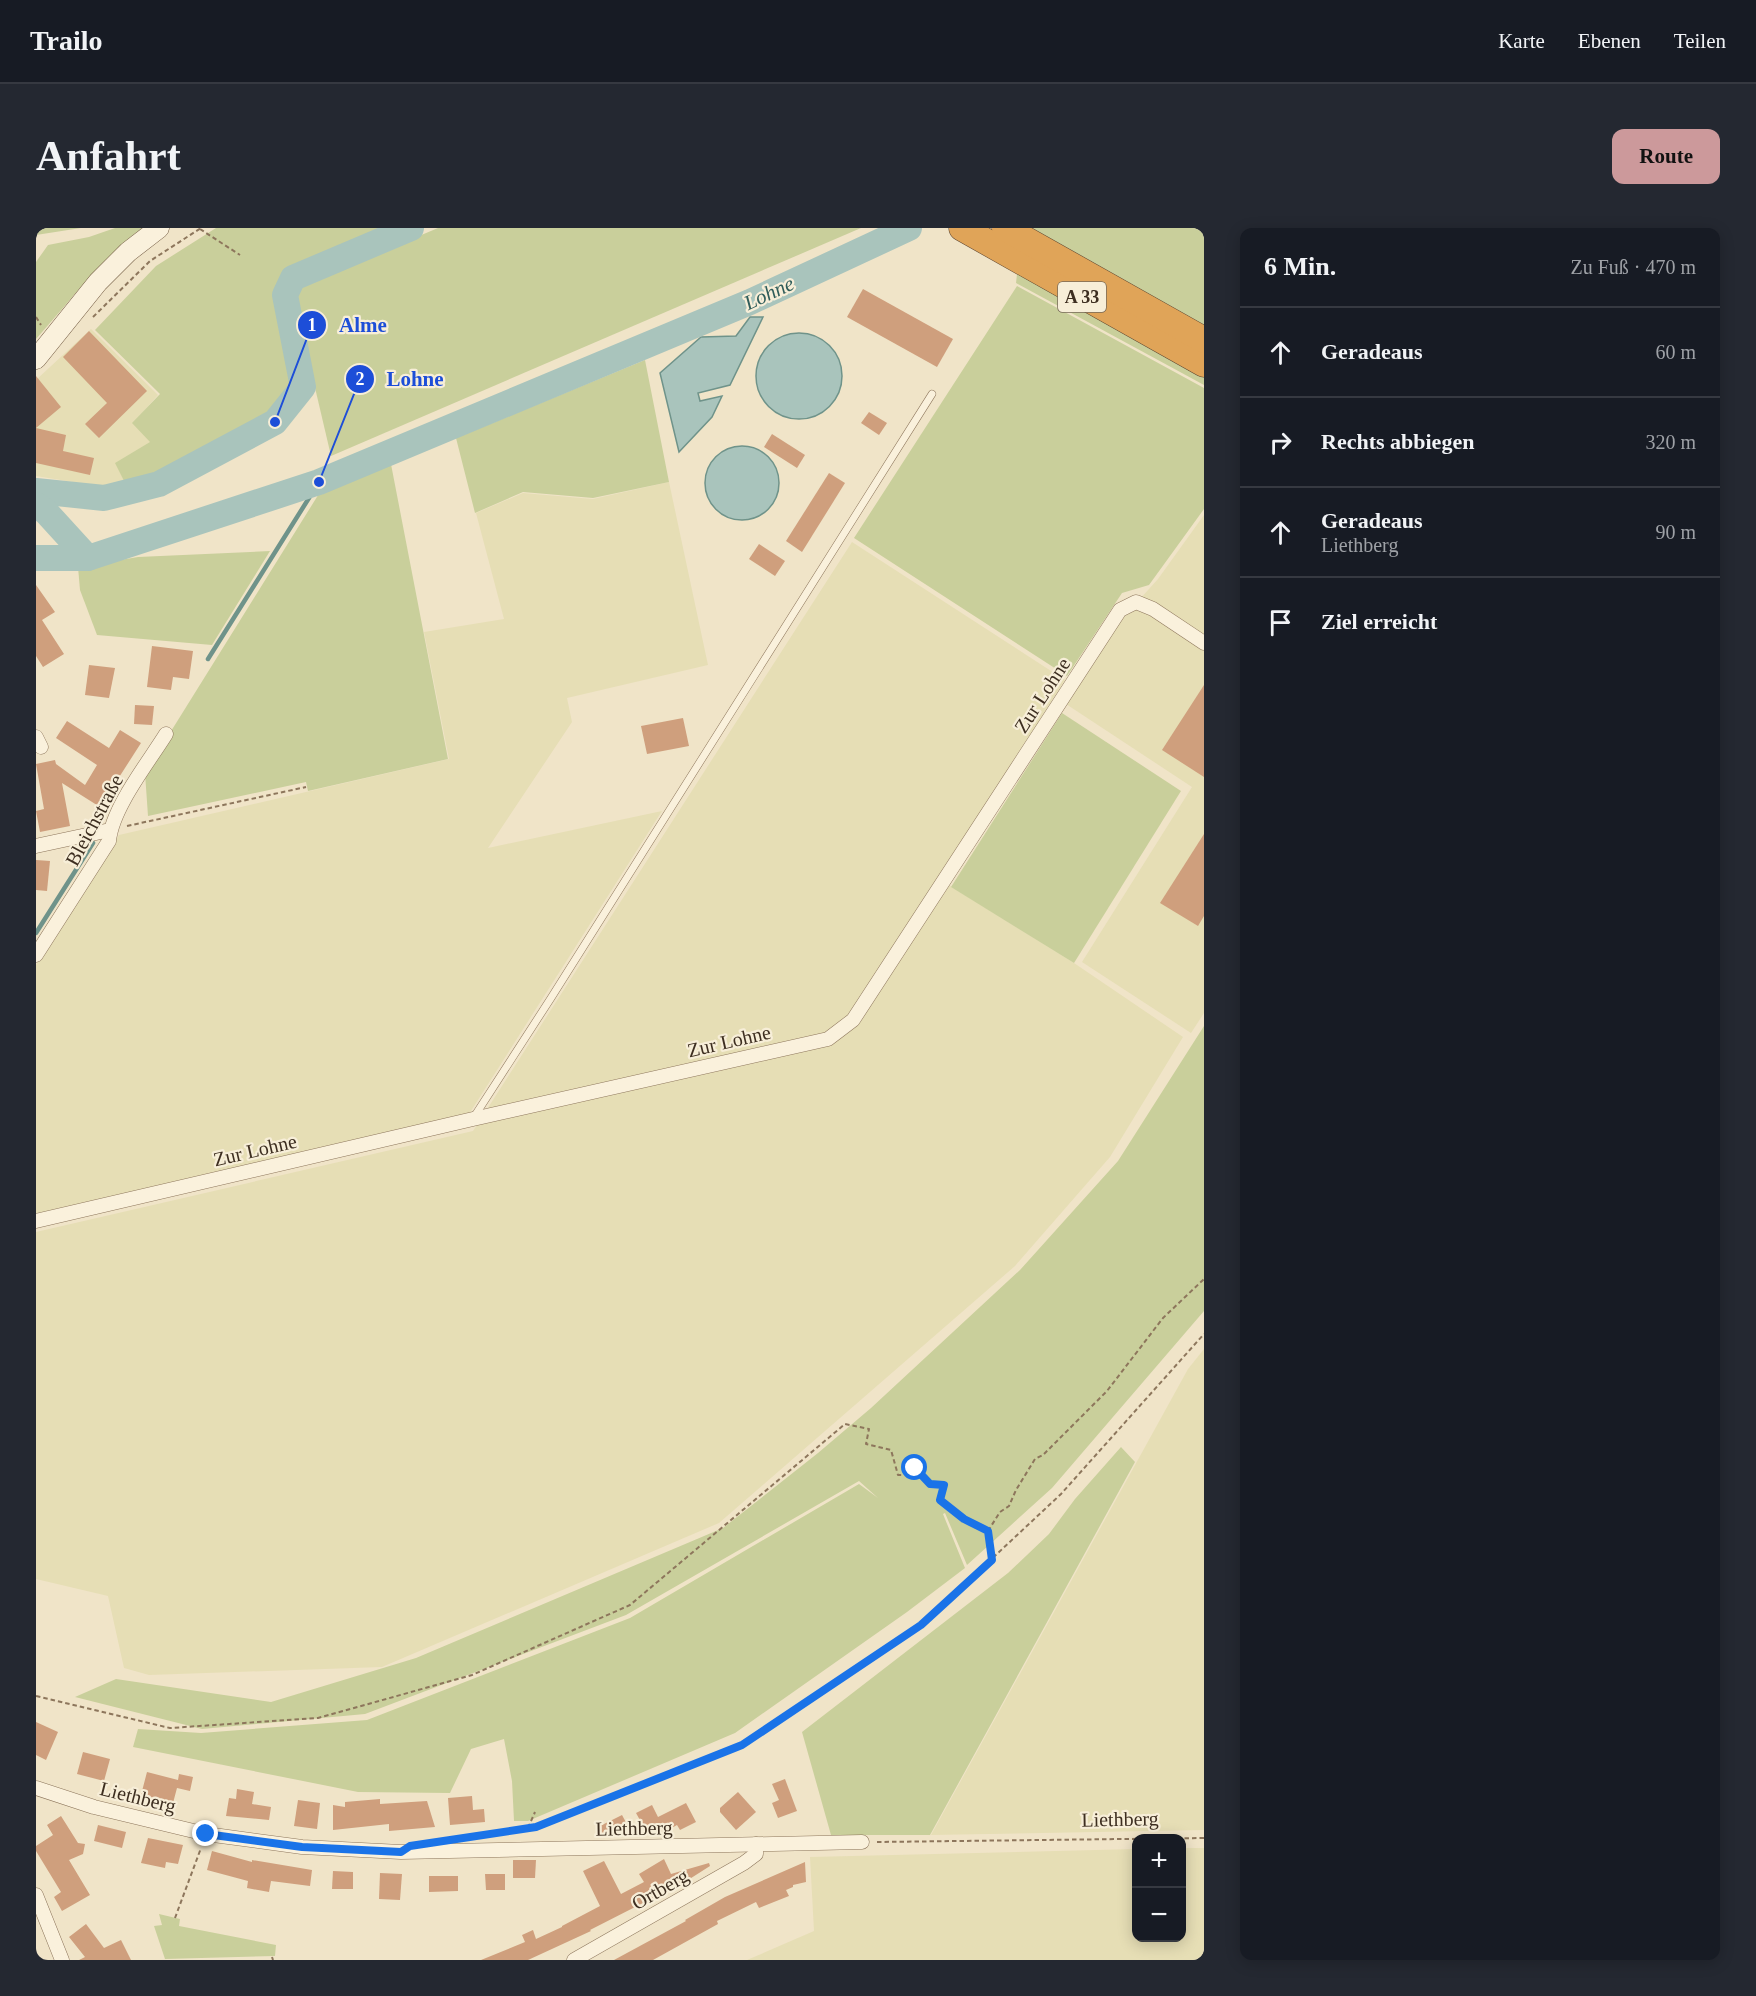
<!DOCTYPE html>
<html lang="de">
<head>
<meta charset="utf-8">
<style>
  :root { --surface:#171b24; --page:#242831; --text:#f1f3f6; --muted:#9ea1a6; --line:#363941; --accent:#cc999b }
  body { margin:0; font-family:"Times New Roman",serif; background:var(--page); color:var(--text) }
  .controls { position:absolute; right:18px; bottom:18px; display:grid; overflow:hidden; border-radius:12px; box-shadow:0 3px 15px #0003 }
  .controls button { width:54px; height:54px; display:grid; place-items:center; padding:0; border:0; border-bottom:2px solid var(--line); background:var(--surface); color:var(--text); font:30px sans-serif }
  .stop { position:absolute; width:18px; height:18px; margin:-14px; border:4px solid #1a73e8; border-radius:50%; background:#fff }
  .stop.end { background:#1a73e8; border-color:#fff; box-shadow:0 2px 6px #0008 }
  .list { margin:0; padding:0; list-style:none }
  h2 { display:flex; justify-content:space-between; align-items:center; height:78px; margin:0; padding:0 24px; font-size:26px }
  h2 small { font-size:20px; font-weight:400; color:var(--muted) }
  .list li { display:grid; grid-template-columns:39px 1fr auto; gap:18px; align-items:center; box-sizing:border-box; height:90px; padding:0 24px; border-top:2px solid var(--line) }
  .list b { display:block; font-size:22px; white-space:nowrap }
  .list p { margin:0; font-size:20px; white-space:nowrap; color:var(--muted) }
  .list em { font-size:20px; font-style:normal; color:var(--muted) }
  .icon { flex:none; width:33px; height:33px; fill:none; stroke:currentColor; stroke-width:2; stroke-linecap:round; stroke-linejoin:round }
  .map { position:relative; flex:none; width:1168px; height:1732px; overflow:hidden; border-radius:12px }
  header { display:flex; align-items:center; gap:36px; box-sizing:border-box; height:84px; padding:0 30px; background:var(--surface); border-bottom:2px solid var(--line) }
  header strong { font-size:28px }
  nav { display:flex; gap:33px; margin-inline-start:auto; font-size:21px }
  .intro { display:flex; align-items:center; justify-content:space-between; box-sizing:border-box; height:144px; padding:0 36px }
  h1 { margin:0; font-size:42px }
  .button { padding:15px 27px; border-radius:12px; background:var(--accent); color:#111; font-size:21px; font-weight:700 }
  main { display:flex; gap:36px; padding:0 36px }
  aside { flex:1; background:var(--surface); border-radius:12px; box-shadow:0 3px 15px #0003 }
  .map>svg:first-child { display:block }
</style>
</head>
<body>
<header>
<strong>Trailo</strong>
<nav><a>Karte</a><a>Ebenen</a><a>Teilen</a></nav>
</header>
<div class="intro"><h1>Anfahrt</h1><a class="button">Route</a></div>
<main>
<div class="map">
<svg width="1168" height="1732" viewBox="0 0 1168 1732">
  <rect width="100%" height="100%" fill="#f0e4c8"/>
  <g fill="#e6deb5">
    <polygon points="55,101 122,167 97,195 115,214 80,235 88,253 74,260 0,248 0,152"/>
    <polygon points="633,254 672,437 531,470 536,494 452,620 626,583 433,886 0,986 0,737 83,607 413,531 388,404 468,391 440,285 487,265 557,271"/>
    <polygon points="1168,287 1168,785 1155,805 1046,734 1156,559 1030,476 1086,391 1122,351"/>
    <polygon points="816,314 1029,452 903,651 1038,735 1147,809 1074,929 979,1038 683,1295 346,1439 113,1447 88,1440 72,1368 0,1351 0,1004 437,903"/>
    <polygon points="1168,1121 1168,1602 895,1607 1152,1141"/>
    <polygon points="1146,1620 1168,1620 1168,1732 711,1732 778,1703 774,1629 1100,1621 1100,1710 1146,1710"/>
  </g>
  <g fill="#c9cf9b">
    <polygon points="0,0 45,0 0,7"/>
    <path d="M79,0H106C65,31 34,73 0,111V34L12,17L53,9Z"/>
    <polygon points="180,0 364,0 253,46 242,64 258,156 233,190 117,248 88,253 79,235 114,214 96,195 124,166 59,102 120,38"/>
    <polygon points="402,0 825,0 295,228 258,70 264,58"/>
    <polygon points="986,0 1168,0 1168,157 980,55"/>
    <polygon points="981,58 1168,160 1168,281 1113,357 1086,365 1031,448 818,310"/>
    <polygon points="609,132 633,254 557,270 487,264 439,285 420,210"/>
    <polygon points="354,231 412,531 272,563 270,554 112,588 109,545 289,256"/>
    <polygon points="234,323 176,417 61,407 44,362 42,339 102,329"/>
    <polygon points="1026,485 1145,563 1038,735 915,659"/>
    <polygon points="1168,798 1168,1083 1016,1260 931,1337 909,1285 907,1286 929,1340 871,1384 699,1505 492,1593 478,1593 476,1553 468,1511 435,1521 414,1565 322,1564 97,1519 102,1501 165,1505 331,1492 594,1390 823,1256 842,1270 823,1253 590,1387 329,1486 166,1501 39,1469 80,1451 235,1474 380,1430 687,1300 782,1225 835,1180 984,1042 1082,933"/>
    <polygon points="1085,1219 1099,1234 894,1607 795,1607 766,1504 972,1345 1013,1306 1039,1271"/>
    <polygon points="123,1686 144,1691 143,1698 240,1717 239,1728 129,1731 118,1698 126,1697"/>
  </g>
  <g fill="#a9c4bc" stroke="#6f938a" stroke-width="1.5">
    <polygon points="714,89 727,89 694,157 662,165 664,173 686,168 676,189 643,224 624,145 665,109 700,108"/>
    <circle cx="763" cy="148" r="43"/>
    <circle cx="706" cy="255" r="37"/>
  </g>
  <g fill="none" stroke-linecap="round" stroke-linejoin="round">
    <g stroke="#6f938a" stroke-width="4.5">
      <polyline points="172,431 283,254"/>
      <polyline points="0,705 57,615"/>
    </g>
    <g stroke="#a9c4bc" stroke-width="26">
      <polyline points="0,263 68,270 123,256 239,194 267,159 249,67 257,50 375,0"/>
      <polyline points="0,277 10,284 52,330"/>
      <polyline points="0,330 52,330 283,254 714,74 873,0"/>
    </g>
  </g>
  <g fill="#cf9f7d">
    <polygon points="827,61 917,111 901,139 811,89"/>
    <polygon points="53,103 111,163 63,210 49,196 71,175 27,129"/>
    <polygon points="0,148 25,179 0,200"/>
    <polygon points="833,184 851,195 843,207 825,195"/>
    <polygon points="0,200 30,207 27,223 58,230 54,247 0,235"/>
    <polygon points="736,206 769,227 761,240 728,219"/>
    <polygon points="793,245 809,255 766,324 750,313"/>
    <polygon points="723,316 749,333 739,348 713,331"/>
    <polygon points="0,357 19,384 6,392 28,426 7,439 0,428"/>
    <polygon points="116,418 157,423 153,451 137,449 135,462 111,459"/>
    <polygon points="53,437 79,440 73,470 49,467"/>
    <polygon points="1168,457 1168,549 1126,522"/>
    <polygon points="99,477 118,478 116,497 98,496"/>
    <polygon points="647,490 653,518 611,526 605,498"/>
    <polygon points="31,493 73,520 84,502 105,515 64,579 26,555 34,598 4,604 0,583 8,581 0,536 19,532 20,536 49,557 61,537 20,510"/>
    <polygon points="1168,606 1168,688 1162,698 1124,675"/>
    <polygon points="0,632 14,633 11,663 0,662"/>
    <polygon points="0,1494 22,1504 10,1532 0,1527"/>
    <polygon points="47,1524 74,1531 68,1553 41,1546"/>
    <polygon points="111,1544 142,1552 143,1546 157,1549 154,1563 141,1560 137,1575 105,1567"/>
    <polygon points="749,1551 761,1583 742,1590 736,1575 743,1572 736,1556"/>
    <polygon points="201,1561 218,1564 216,1576 235,1579 233,1592 190,1588 193,1570 200,1571"/>
    <polygon points="702,1564 720,1584 700,1602 684,1584 684,1580"/>
    <polygon points="436,1568 437,1582 448,1581 449,1594 414,1597 412,1570"/>
    <polygon points="344,1571 344,1576 391,1573 399,1599 353,1603 353,1596 297,1602 297,1577 309,1579 309,1574"/>
    <polygon points="262,1572 284,1575 281,1601 258,1598"/>
    <polygon points="650,1575 660,1594 644,1602 641,1597 623,1607 618,1599 610,1603 600,1585 616,1577 622,1589"/>
    <polygon points="586,1587 593,1600 577,1609 575,1604 567,1609 562,1599"/>
    <polygon points="25,1588 42,1615 49,1616 47,1626 33,1632 54,1667 26,1683 18,1669 25,1664 0,1623 0,1618 17,1607 11,1597"/>
    <polygon points="62,1597 90,1604 86,1620 58,1613"/>
    <polygon points="112,1610 147,1617 142,1636 130,1634 129,1640 105,1635"/>
    <polygon points="176,1623 216,1634 216,1632 276,1642 274,1658 235,1653 233,1664 211,1660 212,1653 171,1642"/>
    <polygon points="628,1631 635,1646 673,1635 674,1638 652,1652 554,1702 555,1703 492,1732 445,1732 489,1714 486,1707 497,1702 500,1711 526,1699 526,1698 564,1678 547,1643 568,1633 585,1666 608,1654 603,1646"/>
    <polygon points="477,1632 500,1632 499,1650 477,1650"/>
    <polygon points="769,1634 770,1654 757,1657 757,1659 750,1662 753,1668 723,1680 720,1674 681,1693 682,1696 617,1732 578,1732 650,1693 649,1692 689,1669"/>
    <polygon points="297,1643 317,1644 317,1661 296,1661"/>
    <polygon points="344,1645 366,1646 364,1672 343,1671"/>
    <polygon points="449,1646 469,1646 469,1662 450,1662"/>
    <polygon points="393,1648 422,1648 422,1663 393,1664"/>
    <polygon points="50,1696 68,1720 85,1712 95,1732 43,1732 49,1729 33,1709"/>
  </g>
  <g fill="none" stroke-linecap="round" stroke-linejoin="round">
    <defs>
      <polyline id="lane" points="438,889 515,770 896,166"/>
      <g id="street">
        <polyline points="0,509 5,519"/>
        <polyline points="0,618 74,602"/>
        <path d="M0,727L73,613C76,580 112,535 130,506"/>
        <polyline points="0,993 437,891 792,811 817,792 1084,382 1100,374 1117,381 1168,415"/>
        <polyline points="0,1560 58,1579 170,1606 266,1619 365,1624 826,1614"/>
        <polyline points="0,1667 26,1732"/>
        <polyline points="538,1732 708,1635 720,1626 720,1616"/>
      </g>
      <polyline id="secondary" points="0,131 62,54 92,24 123,0"/>
      <g id="highway">
        <polyline points="926,0 1168,136"/>
        <polyline points="969,0 1168,112"/>
      </g>
    </defs>
    <use href="#lane" stroke="#8d765c" stroke-width="8"/>
    <use href="#street" stroke="#8d765c" stroke-width="15"/>
    <use href="#secondary" stroke="#6f573f" stroke-width="21"/>
    <use href="#highway" stroke="#5b4430" stroke-width="27"/>
    <g stroke="#8d765c" stroke-width="2" stroke-dasharray="4.5 3" stroke-linecap="butt">
      <polyline points="164,1 204,27"/>
      <polyline points="0,89 5,97"/>
      <polyline points="57,89 114,33 165,0"/>
      <polyline points="91,598 270,559"/>
      <polyline points="952,1303 964,1284 973,1278 980,1262 999,1231 1007,1227 1071,1163 1127,1090 1168,1051"/>
      <polyline points="0,1468 134,1500 282,1490 436,1447 594,1377 809,1196 833,1201 830,1216 855,1222 862,1247 866,1247 879,1240 894,1256 908,1257 904,1273 928,1291 952,1303 956,1332"/>
      <polyline points="492,1600 499,1584"/>
      <polyline points="444,1607 500,1599 706,1517 885,1397 1025,1266 1168,1106"/>
      <polyline points="841,1614 1168,1610"/>
      <polyline points="139,1690 165,1620"/>
      <polyline points="236,1729 237,1732"/>
    </g>
    <use href="#lane" stroke="#faf1dc" stroke-width="7"/>
    <use href="#street" stroke="#faf1dc" stroke-width="14"/>
    <use href="#secondary" stroke="#faf1dc" stroke-width="20"/>
    <use href="#highway" stroke="#e0a458" stroke-width="26"/>
  </g>
  <g fill="none" stroke-linecap="round" stroke-linejoin="round">
    <polyline stroke="#1a73e8" stroke-width="8" points="170,1606 266,1619 365,1624 374,1618 500,1599 706,1517 885,1397 956,1332 952,1303 928,1291 904,1272 908,1257 894,1256 879,1240"/>
  </g>
  <g text-anchor="middle" stroke-width="4.5" stroke-linejoin="round" paint-order="stroke">
    <rect fill="#f7eed8" stroke="#756857" stroke-width="1.5" x="1022" y="54" width="48" height="30" rx="4.5"/>
    <g font-size="18" font-weight="bold" fill="#3d2e20">
      <text x="1046" y="75">A 33</text>
    </g>
    <g font-size="20" fill="#3d2e20" stroke="#f7eed8">
      <text transform="translate(1006 467) rotate(-57)" y="7">Zur Lohne</text>
      <text transform="translate(58 592) rotate(-62)" y="7">Bleichstraße</text>
      <text transform="translate(693 813) rotate(-13)" y="7">Zur Lohne</text>
      <text transform="translate(219 922) rotate(-13)" y="7">Zur Lohne</text>
      <text transform="translate(102 1569) rotate(14)" y="7">Liethberg</text>
      <text transform="translate(1084 1591) rotate(-1)" y="7">Liethberg</text>
      <text transform="translate(598 1600) rotate(-1)" y="7">Liethberg</text>
      <text transform="translate(624 1661) rotate(-30)" y="7">Ortberg</text>
    </g>
    <g font-size="21" font-style="italic" fill="#2f5d5a" stroke="#f7eed8">
      <text transform="translate(733 65) rotate(-25)" y="7">Lohne</text>
    </g>
  </g>
  <path fill="none" stroke="#1d4ed8" stroke-width="2" d="M239 194L276 97M283 254L324 151"/>
  <g fill="#1d4ed8" stroke="#f7eed8" stroke-width="2">
    <circle cx="239" cy="194" r="6"/>
    <circle cx="283" cy="254" r="6"/>
    <circle cx="276" cy="97" r="15"/>
    <circle cx="324" cy="151" r="15"/>
  </g>
  <g font-size="18" text-anchor="middle" font-weight="bold" fill="#fff">
    <text x="276" y="103">1</text>
    <text x="324" y="157">2</text>
  </g>
  <g font-size="21" text-anchor="middle" font-weight="bold" fill="#1d4ed8" stroke="#f7eed8" stroke-width="4.5" stroke-linejoin="round" paint-order="stroke">
    <text x="327" y="104">Alme</text>
    <text x="379" y="158">Lohne</text>
  </g>
</svg>
<div class="controls">
<button>+</button>
<button>−</button>
</div>
<div class="stop" style="left:879px;top:1240px"></div>
<div class="stop end" style="left:170px;top:1606px"></div>
</div>
<aside>
<h2>6 Min.<small>Zu Fuß · 470 m</small></h2>
<ul class="list">
<li><svg class="icon" aria-label="ahead" viewBox="0 0 24 24"><path d="M12 20V5M6 11l6-6 6 6"/></svg><div><b>Geradeaus</b></div><em>60 m</em></li>
<li><svg class="icon" aria-label="right" viewBox="0 0 24 24"><path d="M7 20v-9h11M14 6l5 5-5 5"/></svg><div><b>Rechts abbiegen</b></div><em>320 m</em></li>
<li><svg class="icon" aria-label="ahead" viewBox="0 0 24 24"><path d="M12 20V5M6 11l6-6 6 6"/></svg><div><b>Geradeaus</b><p>Liethberg</p></div><em>90 m</em></li>
<li><svg class="icon" aria-label="arrive" viewBox="0 0 24 24"><path d="M6 21V4h12l-3 4 3 4H6"/></svg><div><b>Ziel erreicht</b></div></li>
</ul>
</aside>
</main>
</body>
</html>
